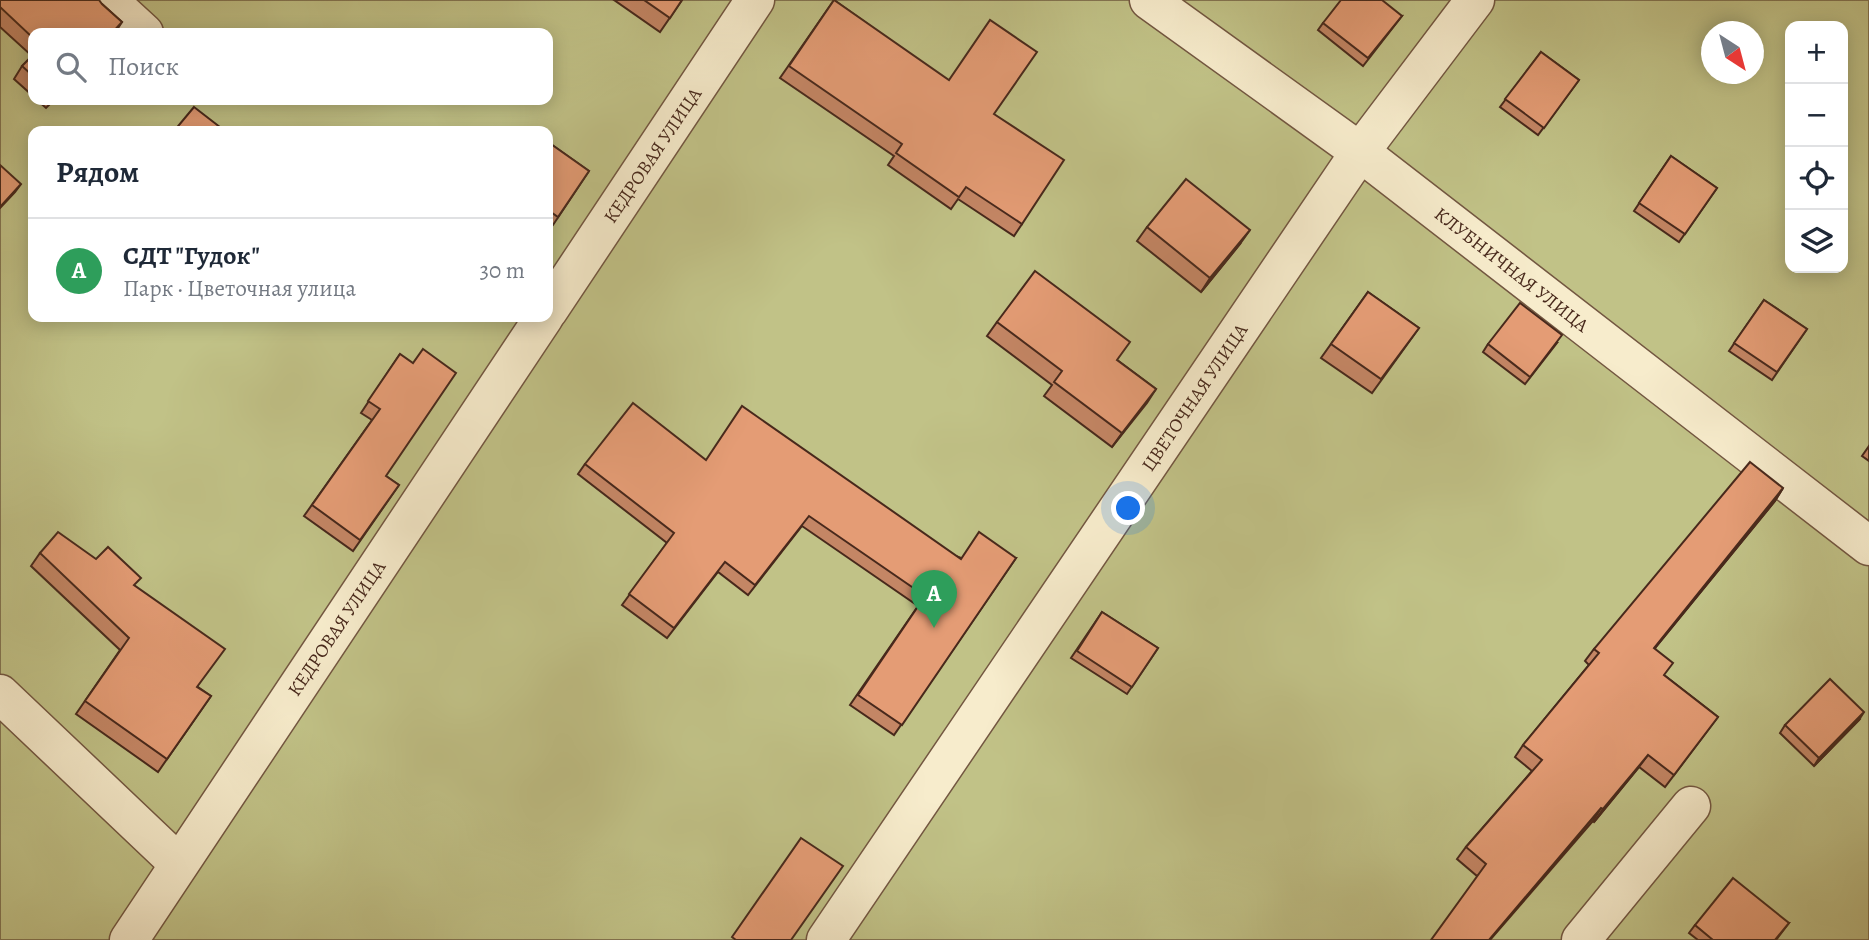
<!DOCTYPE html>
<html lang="ru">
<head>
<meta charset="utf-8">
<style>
  :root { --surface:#fff; --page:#f6f6f7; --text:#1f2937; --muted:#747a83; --line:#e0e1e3; --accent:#7c3aed }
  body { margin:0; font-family:Alegreya,serif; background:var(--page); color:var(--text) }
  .controls { position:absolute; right:21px; top:21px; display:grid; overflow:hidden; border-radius:14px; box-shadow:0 4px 18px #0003 }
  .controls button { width:63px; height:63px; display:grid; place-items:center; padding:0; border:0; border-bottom:2px solid var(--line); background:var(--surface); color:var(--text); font:35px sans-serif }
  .compass { position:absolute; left:1701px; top:21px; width:63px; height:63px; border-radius:50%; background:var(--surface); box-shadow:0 4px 18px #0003; rotate:144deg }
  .you { position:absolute; left:1129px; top:509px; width:24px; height:24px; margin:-18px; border:5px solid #fff; border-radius:50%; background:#1a73e8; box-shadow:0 0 0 10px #1a73e833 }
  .badge { display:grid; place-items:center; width:46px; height:46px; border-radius:50%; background:var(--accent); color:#fff; font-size:23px; font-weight:700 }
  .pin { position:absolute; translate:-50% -58px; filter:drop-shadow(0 2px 4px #0008) }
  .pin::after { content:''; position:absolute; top:37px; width:24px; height:21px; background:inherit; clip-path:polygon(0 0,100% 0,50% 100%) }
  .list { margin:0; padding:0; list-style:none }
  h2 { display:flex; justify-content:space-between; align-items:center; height:91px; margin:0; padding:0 28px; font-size:30px }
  h2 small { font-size:23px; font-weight:400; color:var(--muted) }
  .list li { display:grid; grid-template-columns:46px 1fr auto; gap:21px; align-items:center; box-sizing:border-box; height:105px; padding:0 28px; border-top:2px solid var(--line) }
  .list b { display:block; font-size:26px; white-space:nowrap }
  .list p { margin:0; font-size:23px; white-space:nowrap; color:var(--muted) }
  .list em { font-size:23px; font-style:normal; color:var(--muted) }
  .icon { flex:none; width:38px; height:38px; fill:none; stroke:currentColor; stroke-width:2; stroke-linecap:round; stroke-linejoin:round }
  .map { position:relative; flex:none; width:1869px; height:940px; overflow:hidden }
  .search { position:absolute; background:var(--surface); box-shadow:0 4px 18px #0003; left:28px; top:28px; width:525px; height:77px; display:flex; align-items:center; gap:18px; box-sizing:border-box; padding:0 24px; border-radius:14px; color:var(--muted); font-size:26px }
  .panel { position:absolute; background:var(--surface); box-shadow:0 4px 18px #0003; left:28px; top:126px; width:525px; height:196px; border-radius:14px }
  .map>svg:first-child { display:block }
</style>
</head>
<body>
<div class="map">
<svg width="1869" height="940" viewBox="0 0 1869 940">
  <rect width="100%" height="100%" fill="#f3e2b1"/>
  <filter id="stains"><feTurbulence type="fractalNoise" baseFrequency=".00286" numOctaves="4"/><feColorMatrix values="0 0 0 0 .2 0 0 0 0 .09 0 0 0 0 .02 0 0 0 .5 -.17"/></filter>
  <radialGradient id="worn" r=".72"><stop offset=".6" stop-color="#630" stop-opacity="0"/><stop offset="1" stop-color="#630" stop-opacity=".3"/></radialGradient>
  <path fill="#c1c287" stroke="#847652" stroke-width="2" fill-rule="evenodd" d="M0,0H1869V940H0ZM1790,26H1843V268H1790ZM1712,32H1754V74H1712ZM33,33H548V100H33ZM33,131H548V317H33Z"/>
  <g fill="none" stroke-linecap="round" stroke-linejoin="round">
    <defs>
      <g id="minor">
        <polyline points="108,0 144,33"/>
        <polyline points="1149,0 1360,152 1869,546"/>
        <polyline points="548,311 755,0"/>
        <polyline points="0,694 179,864"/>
        <polyline points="129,940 544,317"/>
        <polyline points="826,940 1360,152 1475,0"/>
        <polyline points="1581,940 1691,806"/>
      </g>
    </defs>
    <use href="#minor" stroke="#735741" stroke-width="41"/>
    <use href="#minor" stroke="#f7eccc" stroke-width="38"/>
  </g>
  <g fill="#c48665" stroke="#48291c" stroke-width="2">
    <polygon points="0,0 102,4 122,22 115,33 33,33 33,96 14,79 22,66 32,56 0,27"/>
    <polygon points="614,0 682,0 660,32"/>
    <polygon points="834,0 994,114 1022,224 1014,236 958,199 951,209 888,165 894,156 780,78"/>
    <polygon points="1402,16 1363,66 1318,30 1323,23"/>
    <polygon points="1541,52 1579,80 1538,135 1500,107"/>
    <polygon points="37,100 54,100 46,108"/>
    <polygon points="548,142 589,171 553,225 548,222"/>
    <polygon points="1671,156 1717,188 1679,242 1634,211"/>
    <polygon points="1147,227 1240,244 1201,292 1137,241"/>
    <polygon points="1368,292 1419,328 1372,393 1321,358"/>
    <polygon points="1764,300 1807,329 1772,380 1729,351"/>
    <polygon points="997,322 1117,360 1156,389 1112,447 1044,396 1052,385 987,336"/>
    <polygon points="1557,343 1525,384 1483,352 1488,344"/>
    <polygon points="400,354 386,476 399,485 353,551 304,516 372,420 361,413"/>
    <polygon points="1869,446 1869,461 1862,456"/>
    <polygon points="706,460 961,558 1016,558 894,735 850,705 918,606 802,526 748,595 718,572 667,638 622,605 667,543 578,474 585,464"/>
    <polygon points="1783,488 1775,501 1655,648 1664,675 1718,717 1665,787 1639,767 1594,822 1593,821 1477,876 1457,859 1466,847 1532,771 1515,757 1523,745 1589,665 1585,661 1594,649"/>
    <polygon points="40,553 135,586 198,687 211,696 158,772 76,714 120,650 31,566"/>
    <polygon points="1102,612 1158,648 1127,694 1071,658"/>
    <polygon points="1859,720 1814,766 1780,733 1785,725"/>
    <polygon points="1789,923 1776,940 1698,940 1689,933 1695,925"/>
  </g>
  <g fill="#a06d52" stroke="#48291c" stroke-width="2">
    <polygon points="21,184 15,192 0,208 0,207"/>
    <polygon points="1250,230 1240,244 1201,292 1210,278"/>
    <polygon points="1156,389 1147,403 1112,447 1122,433"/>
    <polygon points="1783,488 1775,501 1645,660 1654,648"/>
    <polygon points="1864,712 1859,720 1814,766 1819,758"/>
    <polygon points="1648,755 1639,767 1594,822 1603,809"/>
    <polygon points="1601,808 1593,821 1490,940 1489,940"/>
  </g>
  <g fill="#e49c75" stroke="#48291c" stroke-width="2">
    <polygon points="0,0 99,0 102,4 122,22 112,33 33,33 33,38 0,7"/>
    <polygon points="644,0 682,0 670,18"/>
    <polygon points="834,0 949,80 990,20 1037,52 994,114 1064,160 1022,224 966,187 959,197 896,153 902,144 789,66"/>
    <polygon points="1341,0 1382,0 1402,16 1368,58 1323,23"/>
    <polygon points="1541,52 1579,80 1544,128 1505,99"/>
    <polygon points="33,55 33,76 22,66"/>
    <polygon points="194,107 225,131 174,131"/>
    <polygon points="548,142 589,171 558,217 548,210"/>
    <polygon points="1671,156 1717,188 1685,234 1639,203"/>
    <polygon points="0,165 21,184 0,207"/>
    <polygon points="1186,179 1250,230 1210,278 1147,227"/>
    <polygon points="1035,271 1130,342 1117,360 1156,389 1122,433 1054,382 1062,371 997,322"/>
    <polygon points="1368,292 1419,328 1381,379 1331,344"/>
    <polygon points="1764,300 1807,329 1777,372 1734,343"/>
    <polygon points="1520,303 1562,335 1530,377 1488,344"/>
    <polygon points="423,349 456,373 386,476 399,485 360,540 312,505 380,409 368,401 400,354 413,363"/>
    <polygon points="633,403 706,460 742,406 961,559 979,532 1016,558 902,725 858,695 925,596 809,516 755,585 725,562 674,628 629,594 674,533 585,464"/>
    <polygon points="1750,462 1783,488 1654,648 1673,663 1664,675 1718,717 1674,775 1648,755 1603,809 1601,808 1489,940 1431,940 1486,864 1466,847 1542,760 1523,745 1599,653 1594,649"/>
    <polygon points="58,532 96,559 108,547 141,578 134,585 225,649 197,687 211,696 167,759 85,701 129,638 40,553"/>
    <polygon points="1102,612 1158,648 1132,687 1077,651"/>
    <polygon points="1830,679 1864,712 1819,758 1785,725"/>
    <polygon points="801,838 843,866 791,940 736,940 732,937"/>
    <polygon points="1733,878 1789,923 1775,940 1713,940 1695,925"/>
  </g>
  <g text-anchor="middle" stroke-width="7" stroke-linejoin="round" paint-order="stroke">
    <g font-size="19" fill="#48291c" stroke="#f7eccc">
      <text transform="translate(652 155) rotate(-56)" y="7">КЕДРОВАЯ УЛИЦА</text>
      <text transform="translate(1512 269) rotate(38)" y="7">КЛУБНИЧНАЯ УЛИЦА</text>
      <text transform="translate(1194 397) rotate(-56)" y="7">ЦВЕТОЧНАЯ УЛИЦА</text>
      <text transform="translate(336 628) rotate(-56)" y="7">КЕДРОВАЯ УЛИЦА</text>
    </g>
  </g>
  <rect width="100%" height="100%" filter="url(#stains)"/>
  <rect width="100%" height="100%" fill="url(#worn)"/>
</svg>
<div class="controls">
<button>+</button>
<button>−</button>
<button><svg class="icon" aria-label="locate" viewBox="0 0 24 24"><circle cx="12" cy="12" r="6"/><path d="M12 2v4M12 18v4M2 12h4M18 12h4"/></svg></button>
<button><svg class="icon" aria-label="layers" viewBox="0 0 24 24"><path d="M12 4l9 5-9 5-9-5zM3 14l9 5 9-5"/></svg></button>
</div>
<svg class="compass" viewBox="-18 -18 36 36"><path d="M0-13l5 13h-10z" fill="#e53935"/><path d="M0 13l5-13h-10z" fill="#747a83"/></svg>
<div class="you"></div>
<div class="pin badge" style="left:934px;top:628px;background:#2e9e5b">A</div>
<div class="search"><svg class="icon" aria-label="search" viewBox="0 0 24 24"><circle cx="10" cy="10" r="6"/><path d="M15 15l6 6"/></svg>Поиск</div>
<section class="panel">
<h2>Рядом<small></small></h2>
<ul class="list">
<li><span class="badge" style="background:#2e9e5b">A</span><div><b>СДТ &quot;Гудок&quot;</b><p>Парк · Цветочная улица</p></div><em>30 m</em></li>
</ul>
</section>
</div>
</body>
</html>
